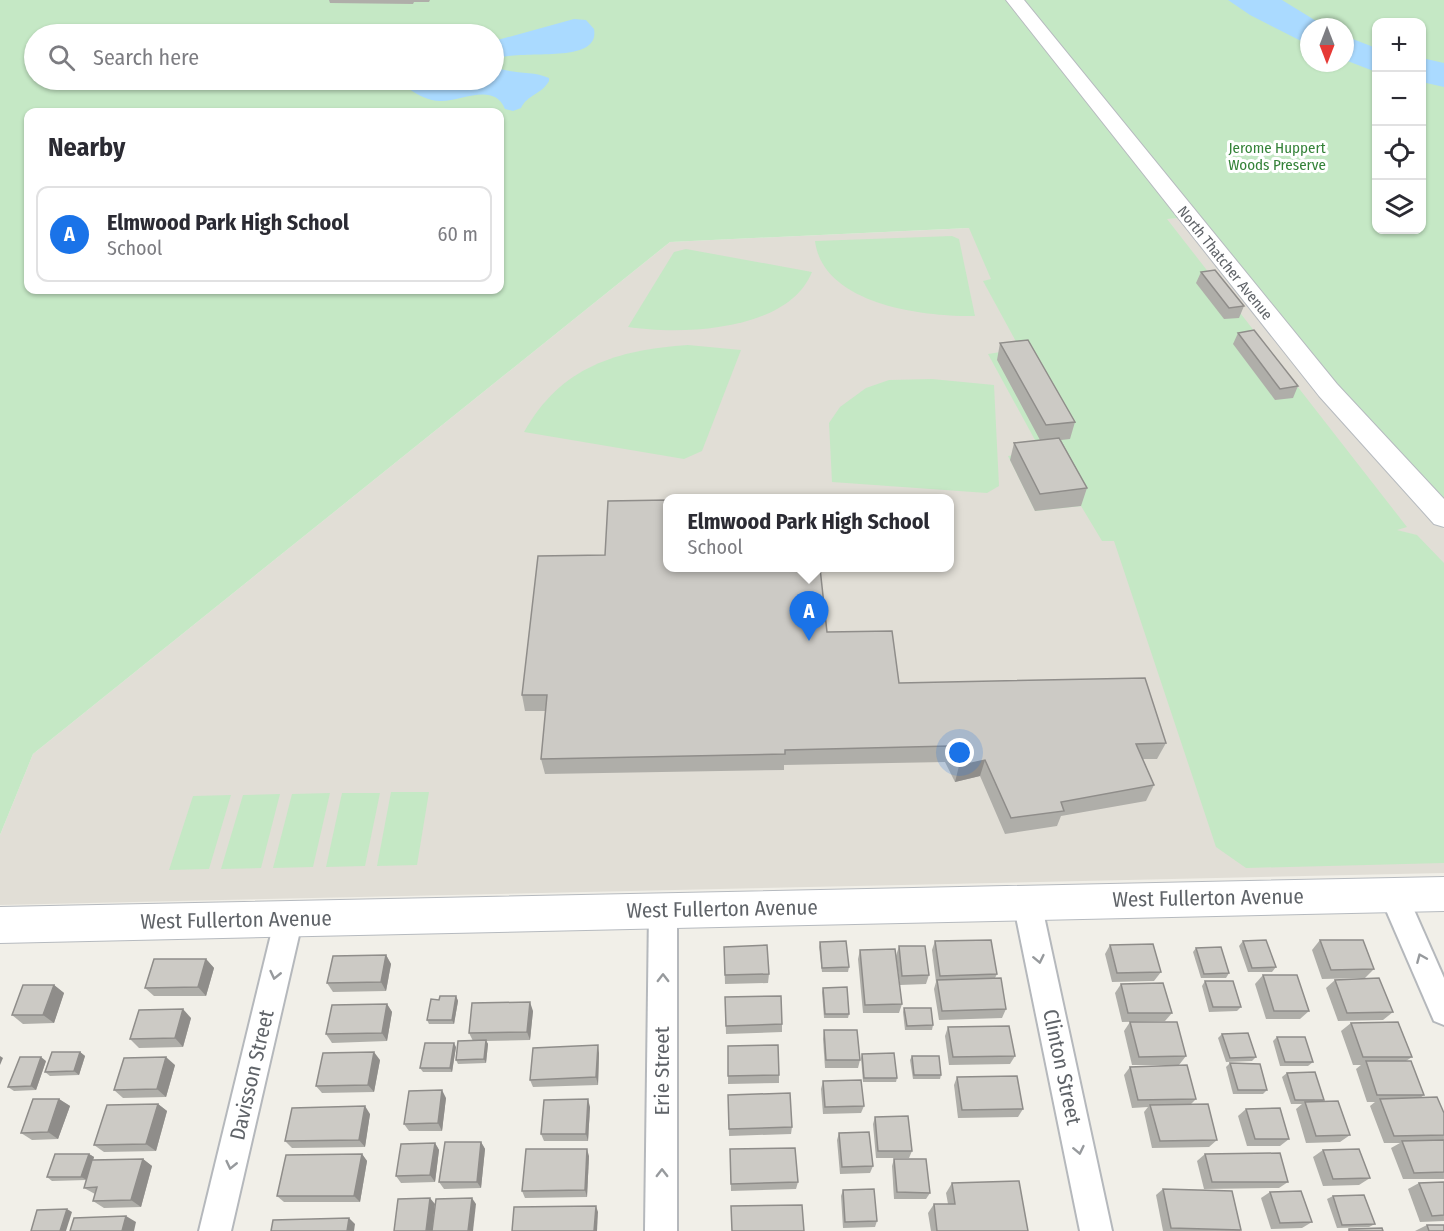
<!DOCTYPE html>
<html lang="en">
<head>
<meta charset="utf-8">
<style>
  :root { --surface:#fff; --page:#f7f7f7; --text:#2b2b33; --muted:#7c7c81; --line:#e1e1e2; --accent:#1a73e8 }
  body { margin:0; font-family:"Fira Sans Condensed",sans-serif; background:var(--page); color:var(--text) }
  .controls { position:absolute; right:18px; top:18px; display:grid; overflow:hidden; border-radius:12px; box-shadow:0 2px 4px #0004 }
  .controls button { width:54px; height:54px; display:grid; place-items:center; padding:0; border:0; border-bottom:2px solid var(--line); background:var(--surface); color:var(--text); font:30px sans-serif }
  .compass { position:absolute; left:1300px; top:18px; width:54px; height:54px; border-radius:50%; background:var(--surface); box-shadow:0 2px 4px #0004; rotate:180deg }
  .you { position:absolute; left:960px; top:753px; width:21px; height:21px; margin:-15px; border:4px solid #fff; border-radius:50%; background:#1a73e8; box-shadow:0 0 0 9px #1a73e833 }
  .badge { display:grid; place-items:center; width:39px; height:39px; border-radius:50%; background:var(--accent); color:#fff; font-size:20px; font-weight:700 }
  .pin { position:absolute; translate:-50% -50px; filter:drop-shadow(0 2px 3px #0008) }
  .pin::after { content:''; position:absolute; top:32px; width:21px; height:18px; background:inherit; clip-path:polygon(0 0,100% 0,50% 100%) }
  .popup { position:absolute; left:663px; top:494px; width:291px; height:78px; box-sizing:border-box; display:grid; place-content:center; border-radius:12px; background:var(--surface); filter:drop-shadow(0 2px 4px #0005); font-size:20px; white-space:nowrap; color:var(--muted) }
  .popup b { font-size:22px; color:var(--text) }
  .popup::after { content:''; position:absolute; left:50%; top:100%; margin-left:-12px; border:12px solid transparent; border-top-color:var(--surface) }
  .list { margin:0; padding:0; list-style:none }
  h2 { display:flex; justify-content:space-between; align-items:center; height:78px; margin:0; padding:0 24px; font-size:26px }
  h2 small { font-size:20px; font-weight:400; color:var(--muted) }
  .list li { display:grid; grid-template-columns:39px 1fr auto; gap:18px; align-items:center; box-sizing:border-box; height:96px; margin:0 12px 12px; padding:0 12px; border:2px solid var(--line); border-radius:12px }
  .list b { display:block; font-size:22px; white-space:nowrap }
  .list p { margin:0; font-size:20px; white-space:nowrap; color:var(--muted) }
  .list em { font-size:20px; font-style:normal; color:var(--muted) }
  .icon { flex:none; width:33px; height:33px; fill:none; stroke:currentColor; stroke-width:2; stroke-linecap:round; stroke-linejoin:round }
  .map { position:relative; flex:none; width:1444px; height:1231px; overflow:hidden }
  .search { position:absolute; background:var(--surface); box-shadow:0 2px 4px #0004; left:24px; top:24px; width:480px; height:66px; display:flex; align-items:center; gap:15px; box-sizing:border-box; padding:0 21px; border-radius:33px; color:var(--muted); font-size:22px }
  .panel { position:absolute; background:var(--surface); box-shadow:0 2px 4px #0004; left:24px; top:108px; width:480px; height:186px; border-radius:12px }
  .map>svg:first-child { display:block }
</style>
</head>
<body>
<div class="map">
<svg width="1444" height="1231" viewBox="0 0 1444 1231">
  <rect width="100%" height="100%" fill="#f1efe8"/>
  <path fill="#e1ded6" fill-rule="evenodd" d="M1182,218L1444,529V873L0,905V835L33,754L670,242ZM668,498H950V568H668Z"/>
  <g fill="#c5e8c5" fill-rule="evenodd">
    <path d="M0,0H1006L1182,218L1167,219L1407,527L1397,530L1417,535L1444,563V863L1246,868L1216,847L1114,541H1102L1081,506L1035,511L1008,456L1041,451L988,354L1020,349L983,281L991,279L969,228L670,242L33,754L0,835ZM34,34H494V80H34ZM28,112H500V290H28Z"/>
    <path d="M1022,0H1444V506L1385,443ZM1376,22H1422V230H1376ZM1309,27H1345V63H1309Z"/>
    <path d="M952,236L959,239L975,316C924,317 823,305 815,241Z"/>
    <path d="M686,249L812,272C788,332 681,335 628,327L674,252Z"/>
    <path d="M688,345L741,350L702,451L684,459L524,432C561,366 617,350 688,345Z"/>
    <polygon points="932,379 994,385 999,486 987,493 832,482 829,423 840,407 866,388 889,380"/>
    <polygon points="391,792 429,792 417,865 377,866"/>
    <polygon points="330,793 313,867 273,868 292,794"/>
    <polygon points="342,793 380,793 365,866 326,867"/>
    <polygon points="280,794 261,868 221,869 243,795"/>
    <polygon points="231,795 209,869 169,870 193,796"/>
  </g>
  <g fill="#aadaff">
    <polygon points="1228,0 1282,0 1326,27 1309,27 1309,45 1250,15"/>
    <path d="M574,19L586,20L594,29C601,67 516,47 494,60V41Z"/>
    <polygon points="1345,36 1376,48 1376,72 1345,60"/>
    <polygon points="1422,58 1444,63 1444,87 1422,82"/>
    <path d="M494,66C511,75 532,70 549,78V81C542,94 527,95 521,108L513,111L505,109C494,81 460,102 440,101C429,101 418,95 409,89L415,80H494Z"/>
  </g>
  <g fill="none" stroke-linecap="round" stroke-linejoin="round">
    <defs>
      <g id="street">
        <polygon points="1393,882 1403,885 1444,978 1444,1025 1434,1021 1379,894 1383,885"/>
        <polygon points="1027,889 1037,893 1041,902 1112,1231 1080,1231 1013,902 1017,893"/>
        <polygon points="663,897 673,901 677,910 677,1231 645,1231 649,910 653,901"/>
        <polygon points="289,905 299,909 303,918 231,1231 199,1231 275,918 279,909"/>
      </g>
      <g id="secondary">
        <polygon points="1006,0 1024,0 1337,384 1444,499 1444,527 1434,524 1319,396"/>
        <polygon points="1444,877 1444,911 0,943 0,907"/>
      </g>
    </defs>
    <use href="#street" stroke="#b5b8bc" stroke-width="4"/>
    <use href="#secondary" stroke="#b6babf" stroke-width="2"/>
    <use href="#street" fill="#fff" fill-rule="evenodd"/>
    <use href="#secondary" fill="#fff" fill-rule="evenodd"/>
  </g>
  <g fill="#afaea9">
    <polygon points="329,0 430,0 429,2 414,2 413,4 330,3"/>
    <polygon points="1201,272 1244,306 1239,318 1224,319 1196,283"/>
    <polygon points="1238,333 1298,386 1293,398 1275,400 1233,344"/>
    <polygon points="1000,343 1075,422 1070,439 1061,440 1087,488 1081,506 1035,511 1010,460 1014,443 1040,440 997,360"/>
    <polygon points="743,569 827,632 899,683 1166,743 1157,759 1143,759 1154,785 1146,801 1061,816 1057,826 1005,834 980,776 955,782 945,762 784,765 784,770 545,774 541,759 546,711 525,711 522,695"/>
    <polygon points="1320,940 1374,969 1365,978 1322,979 1312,950"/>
    <polygon points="935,941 997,974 995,978 1006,1009 1002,1018 939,1020 934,989 936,982 932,950"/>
    <polygon points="1243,941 1276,967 1272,972 1248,972 1239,946"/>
    <polygon points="820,942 849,967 848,972 822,972 819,947"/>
    <polygon points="1110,945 1161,972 1154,981 1112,982 1105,954"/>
    <polygon points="899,946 929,975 926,984 900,985 896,956"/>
    <polygon points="724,947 769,974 768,983 725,984"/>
    <polygon points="1196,948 1229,973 1226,978 1201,978 1193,952"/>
    <polygon points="860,950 902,1004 899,1013 863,1013 858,959"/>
    <polygon points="386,955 391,964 386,991 333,992 327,983"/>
    <polygon points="206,959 214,968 206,996 154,996 145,988"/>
    <polygon points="1263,975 1309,1011 1300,1019 1266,1019 1255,984"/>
    <polygon points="1335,980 1393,1012 1383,1020 1338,1021 1326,988"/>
    <polygon points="1205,981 1241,1007 1237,1011 1209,1012 1202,986"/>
    <polygon points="1121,984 1172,1013 1165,1021 1122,1022 1115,993"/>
    <polygon points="54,985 64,993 54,1023 23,1024 12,1015"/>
    <polygon points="823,988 849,1014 848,1018 824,1018 822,992"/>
    <polygon points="456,996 458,1001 454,1024 429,1024 427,1020"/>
    <polygon points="725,997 782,1024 782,1032 726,1034"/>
    <polygon points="387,1004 392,1012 387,1041 332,1043 326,1034"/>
    <polygon points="904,1008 933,1025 932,1030 905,1030 903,1012"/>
    <polygon points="533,1011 530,1040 486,1041 488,1044 486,1063 458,1064 456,1060 473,1041 469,1033"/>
    <polygon points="191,1018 183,1047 139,1048 130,1039"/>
    <polygon points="1130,1022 1186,1056 1179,1065 1132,1065 1124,1031"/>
    <polygon points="1351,1023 1412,1057 1406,1061 1424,1095 1420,1098 1444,1113 1444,1140 1443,1140 1444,1140 1444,1179 1403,1179 1391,1148 1400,1143 1384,1143 1370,1106 1375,1102 1367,1102 1356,1069 1361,1065 1353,1065 1341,1031"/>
    <polygon points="948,1027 1015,1056 1010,1064 949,1065 945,1036"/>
    <polygon points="824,1030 860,1060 858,1068 825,1068 823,1039"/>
    <polygon points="1222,1034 1256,1057 1252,1061 1226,1062 1218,1038"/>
    <polygon points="1277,1037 1313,1062 1308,1066 1280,1066 1273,1041"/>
    <polygon points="728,1046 779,1075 779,1083 728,1084"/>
    <polygon points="456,1047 452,1072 423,1072 420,1068"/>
    <polygon points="80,1052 85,1056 79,1075 50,1076 45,1072"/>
    <polygon points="599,1053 598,1085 533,1087 530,1080"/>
    <polygon points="862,1054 897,1078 896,1082 863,1082 861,1058"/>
    <polygon points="912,1056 941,1075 940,1079 913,1079 910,1060"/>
    <polygon points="380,1060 374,1092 322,1093 316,1086"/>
    <polygon points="46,1061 36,1090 14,1091 8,1087"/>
    <polygon points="1230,1063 1267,1090 1263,1094 1233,1094 1226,1067"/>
    <polygon points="175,1065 166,1097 123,1098 114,1090"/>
    <polygon points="1130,1067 1196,1099 1191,1104 1217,1140 1209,1147 1152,1148 1144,1112 1148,1107 1132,1108 1124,1075"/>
    <polygon points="1287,1073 1324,1100 1323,1101 1350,1135 1340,1142 1306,1143 1296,1109 1302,1104 1291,1104 1282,1077"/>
    <polygon points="957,1077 1023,1109 1018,1117 958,1118 954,1085"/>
    <polygon points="823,1081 864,1106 861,1113 823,1114 821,1089"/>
    <polygon points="728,1095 792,1127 791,1134 729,1136"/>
    <polygon points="446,1098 442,1131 409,1131 404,1124"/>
    <polygon points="59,1099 70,1106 58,1139 32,1140 21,1133"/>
    <polygon points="158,1104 167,1111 156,1151 104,1152 94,1145"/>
    <polygon points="590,1107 588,1141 544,1141 541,1134"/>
    <polygon points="1246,1109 1289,1139 1280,1146 1247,1146 1238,1116"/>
    <polygon points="370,1114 365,1147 292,1148 285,1141"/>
    <polygon points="875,1117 912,1151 909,1158 876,1158 873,1124"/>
    <polygon points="839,1133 873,1166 870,1173 840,1174 837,1140"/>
    <polygon points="481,1142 485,1149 481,1188 444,1189 439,1182"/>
    <polygon points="435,1143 439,1150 435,1182 401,1183 396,1176"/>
    <polygon points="730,1149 798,1182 796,1189 731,1191"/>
    <polygon points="1323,1150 1370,1178 1359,1185 1323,1186 1313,1157"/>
    <polygon points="89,1154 94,1157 93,1160 143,1159 152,1166 141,1207 104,1208 93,1201 95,1194 84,1188 86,1180 52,1181 47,1177"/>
    <polygon points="362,1154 367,1161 360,1202 284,1202 277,1196"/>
    <polygon points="1205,1154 1288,1182 1279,1188 1204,1189 1197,1161"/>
    <polygon points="589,1156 587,1197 525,1198 522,1191"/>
    <polygon points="894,1159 930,1193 926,1199 894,1199 892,1166"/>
    <polygon points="1444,1182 1444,1221 1420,1222 1408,1189 1419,1183"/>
    <polygon points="952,1183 1028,1231 931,1231 928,1213 934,1204 948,1204 946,1193"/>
    <polygon points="1163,1189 1241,1230 1240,1231 1163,1231 1156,1195"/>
    <polygon points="843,1190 877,1221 875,1227 843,1228 841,1196"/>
    <polygon points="1270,1192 1312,1222 1302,1228 1271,1229 1261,1198"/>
    <polygon points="1333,1196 1375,1224 1369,1227 1337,1228 1327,1199"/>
    <polygon points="1427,1225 1444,1231 1415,1231"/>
  </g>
  <g fill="#8f8d8a">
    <polygon points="985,760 980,776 955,782 959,766"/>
    <polygon points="386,955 391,964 386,991 381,982"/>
    <polygon points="206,959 214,968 206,996 198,987"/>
    <polygon points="54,985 64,993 54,1023 43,1015"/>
    <polygon points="456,996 458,1001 454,1024 452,1020"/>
    <polygon points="530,1002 533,1011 530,1040 527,1032"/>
    <polygon points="387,1004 392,1012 387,1041 382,1033"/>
    <polygon points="183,1009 191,1018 183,1047 175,1038"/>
    <polygon points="486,1040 488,1044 486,1063 484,1059"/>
    <polygon points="454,1043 456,1047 452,1072 450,1068"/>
    <polygon points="598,1045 599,1053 598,1085 596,1077"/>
    <polygon points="80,1052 85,1056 79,1075 74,1071"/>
    <polygon points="374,1052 380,1060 374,1092 368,1085"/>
    <polygon points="0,1056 3,1058 0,1065"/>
    <polygon points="41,1057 46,1061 36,1090 31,1086"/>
    <polygon points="166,1057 175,1065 166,1097 157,1089"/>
    <polygon points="442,1090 446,1098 442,1131 438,1123"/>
    <polygon points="59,1099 70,1106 58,1139 48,1132"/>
    <polygon points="588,1099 590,1107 588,1141 586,1134"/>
    <polygon points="158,1104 167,1111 156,1151 146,1144"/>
    <polygon points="365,1106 370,1114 365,1147 359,1140"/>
    <polygon points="481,1142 485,1149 481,1188 477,1182"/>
    <polygon points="435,1143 439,1150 435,1182 430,1175"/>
    <polygon points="587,1149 589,1156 587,1197 585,1190"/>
    <polygon points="89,1154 94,1157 87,1180 81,1177"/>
    <polygon points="362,1154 367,1161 360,1202 354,1196"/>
    <polygon points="143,1159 152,1166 141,1207 131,1200"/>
    <polygon points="430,1198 435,1204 432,1231 426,1231"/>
    <polygon points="472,1198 476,1204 473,1231 468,1231"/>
    <polygon points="596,1206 598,1212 597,1231 594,1231"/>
    <polygon points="67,1209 72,1212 66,1231 60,1231"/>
    <polygon points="126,1216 136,1222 134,1231 122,1231"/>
    <polygon points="349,1218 355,1224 354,1231 347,1231"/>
  </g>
  <g fill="#cccac5" stroke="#8f8d8a" stroke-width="1.5">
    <polygon points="1215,270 1244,306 1229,308 1201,272"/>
    <polygon points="1254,330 1298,386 1280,389 1238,333"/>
    <polygon points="1028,340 1075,422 1046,425 1000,343"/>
    <polygon points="1059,438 1087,488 1040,494 1014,443"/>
    <polygon points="668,500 668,567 743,567 743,569 820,568 827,632 892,631 899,683 1145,678 1166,743 1136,744 1154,785 1061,802 1064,811 1011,818 985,760 959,766 950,746 785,750 785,754 541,759 547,695 522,695 538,556 605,555 608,501"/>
    <polygon points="991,940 997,974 940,976 935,941"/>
    <polygon points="1266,940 1276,967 1252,968 1243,941"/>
    <polygon points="1320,940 1363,940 1374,969 1331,970"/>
    <polygon points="846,941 849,967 822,968 820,942"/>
    <polygon points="1153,944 1161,972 1117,973 1110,945"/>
    <polygon points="767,945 769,974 725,975 724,947"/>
    <polygon points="899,946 925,946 929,975 902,976"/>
    <polygon points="1221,947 1229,973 1204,974 1196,948"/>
    <polygon points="895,949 902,1004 865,1005 860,950"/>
    <polygon points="386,955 381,982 327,983 333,956"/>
    <polygon points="154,959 206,959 198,987 145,988"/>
    <polygon points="1263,975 1297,975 1309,1011 1274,1011"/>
    <polygon points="1001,978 1006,1009 942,1011 937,980"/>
    <polygon points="1379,978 1393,1012 1347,1013 1335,980"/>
    <polygon points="1205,981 1233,981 1241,1007 1213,1007"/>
    <polygon points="1163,983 1172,1013 1128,1013 1121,984"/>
    <polygon points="23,985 54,985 43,1015 12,1015"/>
    <polygon points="847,987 849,1014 825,1014 823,988"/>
    <polygon points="440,996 456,996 452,1020 427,1020 431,999 439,1000"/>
    <polygon points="781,996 782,1024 726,1026 725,997"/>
    <polygon points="530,1002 527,1032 469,1033 472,1003"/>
    <polygon points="387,1004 382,1033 326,1034 332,1005"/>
    <polygon points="904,1008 931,1008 933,1025 907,1026"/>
    <polygon points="183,1009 175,1038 130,1039 139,1010"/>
    <polygon points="1130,1022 1177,1022 1186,1056 1139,1057"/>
    <polygon points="1398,1022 1412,1057 1363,1057 1351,1023"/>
    <polygon points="1009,1026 1015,1056 953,1057 948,1027"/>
    <polygon points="824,1030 857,1030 860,1060 826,1060"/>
    <polygon points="1248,1033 1256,1057 1230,1058 1222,1034"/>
    <polygon points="1277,1037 1305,1037 1313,1062 1285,1062"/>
    <polygon points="486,1040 484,1059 456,1060 458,1041"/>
    <polygon points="425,1043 454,1043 450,1068 420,1068"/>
    <polygon points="598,1045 596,1077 530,1080 533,1048"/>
    <polygon points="778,1045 779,1075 728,1076 728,1046"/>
    <polygon points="52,1052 80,1052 74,1071 45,1072"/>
    <polygon points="374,1052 368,1085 316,1086 323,1053"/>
    <polygon points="894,1053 897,1078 864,1078 862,1054"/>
    <polygon points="912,1056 939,1056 941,1075 914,1075"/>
    <polygon points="20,1057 41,1057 31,1086 8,1087"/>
    <polygon points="166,1057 157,1089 114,1090 124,1058"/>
    <polygon points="1366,1061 1411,1061 1424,1095 1377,1095"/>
    <polygon points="1230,1063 1260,1064 1267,1090 1238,1090"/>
    <polygon points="1187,1065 1196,1099 1138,1100 1130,1067"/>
    <polygon points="1315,1072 1324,1100 1295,1100 1287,1073"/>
    <polygon points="1017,1076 1023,1109 962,1110 957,1077"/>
    <polygon points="861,1080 864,1106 825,1107 823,1081"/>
    <polygon points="442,1090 438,1123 404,1124 409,1091"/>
    <polygon points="790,1093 792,1127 729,1129 728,1095"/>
    <polygon points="1437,1097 1444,1113 1444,1135 1394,1136 1380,1099"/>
    <polygon points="33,1099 59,1099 48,1132 21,1133"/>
    <polygon points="588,1099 586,1134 541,1134 544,1100"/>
    <polygon points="1338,1101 1350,1135 1316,1136 1305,1102"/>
    <polygon points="158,1104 146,1144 94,1145 107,1105"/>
    <polygon points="1208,1104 1217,1140 1160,1141 1150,1105"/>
    <polygon points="365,1106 359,1140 285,1141 292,1108"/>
    <polygon points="1280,1108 1289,1139 1255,1139 1246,1109"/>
    <polygon points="908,1116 912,1151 878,1151 875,1117"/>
    <polygon points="869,1132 873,1166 842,1167 839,1133"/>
    <polygon points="1444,1140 1444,1172 1414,1173 1402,1141"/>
    <polygon points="445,1142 481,1142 477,1182 439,1182"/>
    <polygon points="435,1143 430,1175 396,1176 401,1144"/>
    <polygon points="795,1148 798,1182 731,1184 730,1149"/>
    <polygon points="526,1149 587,1149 585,1190 522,1191"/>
    <polygon points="1359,1149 1370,1178 1333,1179 1323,1150"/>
    <polygon points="1280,1153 1288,1182 1212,1182 1205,1154"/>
    <polygon points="55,1154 89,1154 81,1177 47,1177"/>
    <polygon points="362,1154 354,1196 277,1196 286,1155"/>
    <polygon points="143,1159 131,1200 93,1201 97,1187 84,1188 92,1160"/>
    <polygon points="894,1159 926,1159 930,1193 897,1192"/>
    <polygon points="1019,1181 1028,1231 937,1231 934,1204 955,1204 952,1183"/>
    <polygon points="1444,1182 1444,1215 1432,1216 1419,1183"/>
    <polygon points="874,1189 877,1221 845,1222 843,1190"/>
    <polygon points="1163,1189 1232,1191 1241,1230 1171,1228"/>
    <polygon points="1301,1191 1312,1222 1280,1223 1270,1192"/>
    <polygon points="1364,1195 1375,1224 1342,1225 1333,1196"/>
    <polygon points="430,1198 426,1231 394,1231 398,1199"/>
    <polygon points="472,1198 468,1231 432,1231 436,1199"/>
    <polygon points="802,1205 804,1231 732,1231 731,1206"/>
    <polygon points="596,1206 594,1231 512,1231 514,1207"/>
    <polygon points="67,1209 60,1231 31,1231 37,1210"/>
    <polygon points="126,1216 122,1231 70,1231 74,1218"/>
    <polygon points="349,1218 347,1231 271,1231 273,1220"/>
    <polygon points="1427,1225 1444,1225 1444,1231 1429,1231"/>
    <polygon points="1382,1228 1383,1231 1349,1231 1349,1229"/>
  </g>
  <defs><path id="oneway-chevron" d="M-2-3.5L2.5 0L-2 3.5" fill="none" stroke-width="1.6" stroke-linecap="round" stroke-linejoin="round" transform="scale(1.5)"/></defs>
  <g stroke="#979a9d">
    <use href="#oneway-chevron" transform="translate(1421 958) rotate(-113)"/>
    <use href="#oneway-chevron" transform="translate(1039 959) rotate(78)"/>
    <use href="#oneway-chevron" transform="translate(275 975) rotate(103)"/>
    <use href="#oneway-chevron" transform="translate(663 978) rotate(-90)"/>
    <use href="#oneway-chevron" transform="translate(1079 1150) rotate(78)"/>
    <use href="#oneway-chevron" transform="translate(231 1165) rotate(103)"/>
    <use href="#oneway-chevron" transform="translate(662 1173) rotate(-90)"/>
  </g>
  <g text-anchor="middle" stroke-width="6" stroke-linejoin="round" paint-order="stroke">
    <g font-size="15" fill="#348238" stroke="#fff">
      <text x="1277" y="153">Jerome Huppert<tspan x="1277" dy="17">Woods Preserve</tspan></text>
    </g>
    <g font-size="15" fill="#5f6368" stroke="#fff">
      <text transform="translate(1225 263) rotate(51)" y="5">North Thatcher Avenue</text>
    </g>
    <g font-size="21" fill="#5f6368" stroke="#fff">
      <text transform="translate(1208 898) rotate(-1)" y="7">West Fullerton Avenue</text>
      <text transform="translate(722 909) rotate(-1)" y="7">West Fullerton Avenue</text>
      <text transform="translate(236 920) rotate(-1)" y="7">West Fullerton Avenue</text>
      <text transform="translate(1062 1067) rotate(78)" y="7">Clinton Street</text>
      <text transform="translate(662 1071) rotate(-90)" y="7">Erie Street</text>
      <text transform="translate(252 1075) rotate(-77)" y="7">Davisson Street</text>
    </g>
  </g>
</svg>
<div class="controls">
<button>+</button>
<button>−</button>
<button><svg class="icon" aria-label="locate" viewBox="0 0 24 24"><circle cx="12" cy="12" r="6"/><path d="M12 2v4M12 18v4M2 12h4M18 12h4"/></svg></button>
<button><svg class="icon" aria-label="layers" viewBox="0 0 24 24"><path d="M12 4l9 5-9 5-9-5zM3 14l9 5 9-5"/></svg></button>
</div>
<svg class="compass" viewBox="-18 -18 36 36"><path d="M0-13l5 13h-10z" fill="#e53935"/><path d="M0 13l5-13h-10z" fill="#7c7c81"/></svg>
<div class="you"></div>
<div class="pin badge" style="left:809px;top:641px">A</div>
<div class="popup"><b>Elmwood Park High School</b>School</div>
<div class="search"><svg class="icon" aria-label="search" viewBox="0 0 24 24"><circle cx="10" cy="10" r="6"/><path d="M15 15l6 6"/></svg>Search here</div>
<section class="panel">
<h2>Nearby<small></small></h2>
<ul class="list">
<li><span class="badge">A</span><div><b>Elmwood Park High School</b><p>School</p></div><em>60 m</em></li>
</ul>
</section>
</div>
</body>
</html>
